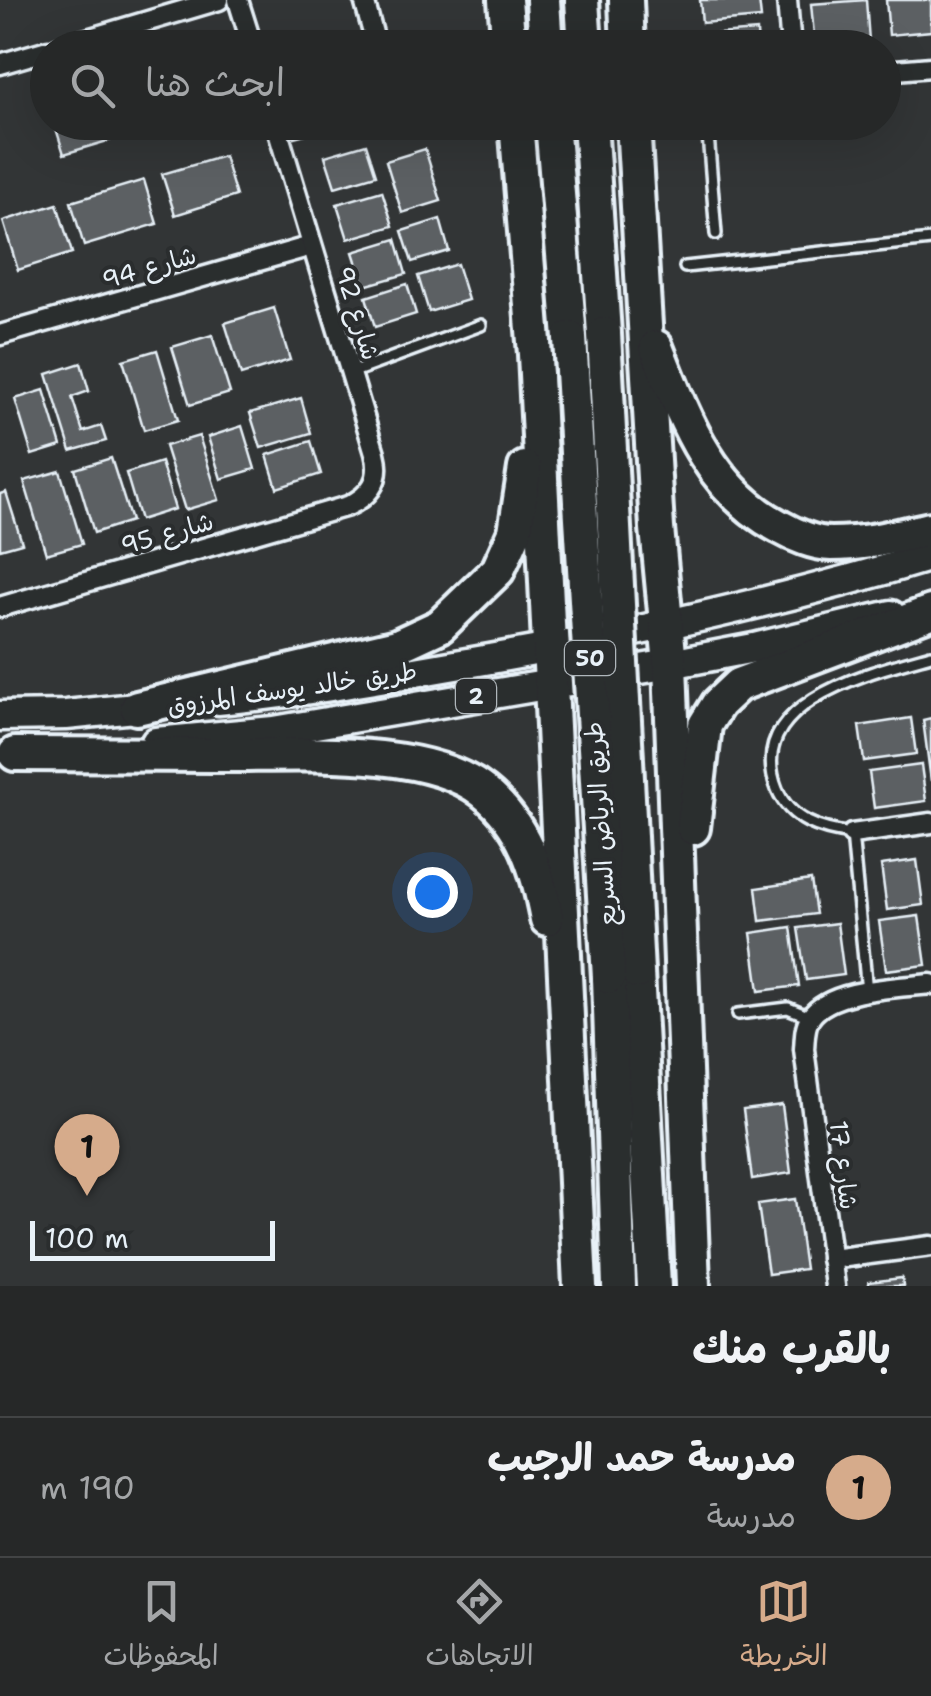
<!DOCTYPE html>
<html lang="ar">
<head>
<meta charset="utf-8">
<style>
  :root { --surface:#262828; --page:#2e3030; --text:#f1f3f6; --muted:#a4a6a8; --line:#424445; --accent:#d6ab8b }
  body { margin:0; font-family:"Shantell Sans","Playpen Sans Arabic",sans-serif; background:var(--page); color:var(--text); direction:rtl }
  .scale { position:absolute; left:30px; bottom:25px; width:245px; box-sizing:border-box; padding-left:10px; border:5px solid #e8f1f8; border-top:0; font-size:28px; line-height:35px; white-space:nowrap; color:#e8f1f8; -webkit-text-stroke:8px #2a2d2e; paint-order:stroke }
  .you { position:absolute; left:432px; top:892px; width:35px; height:35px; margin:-25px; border:8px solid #fff; border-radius:50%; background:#1a73e8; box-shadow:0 0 0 15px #1a73e833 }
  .badge { display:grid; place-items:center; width:65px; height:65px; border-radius:50%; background:var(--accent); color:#111; font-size:32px; font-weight:700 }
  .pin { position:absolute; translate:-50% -82px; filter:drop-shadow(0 2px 5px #0008) }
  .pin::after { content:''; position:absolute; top:52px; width:35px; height:30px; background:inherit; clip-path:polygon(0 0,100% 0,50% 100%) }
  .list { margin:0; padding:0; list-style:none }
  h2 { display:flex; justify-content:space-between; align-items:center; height:130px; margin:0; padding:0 40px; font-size:42px }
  h2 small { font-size:32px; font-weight:400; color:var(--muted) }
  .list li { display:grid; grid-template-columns:65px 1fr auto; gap:30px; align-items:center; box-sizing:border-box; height:140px; padding:0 40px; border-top:2px solid var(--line) }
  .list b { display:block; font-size:38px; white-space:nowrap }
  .list p { margin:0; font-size:32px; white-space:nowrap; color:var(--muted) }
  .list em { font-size:32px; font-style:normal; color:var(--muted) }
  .icon { flex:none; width:55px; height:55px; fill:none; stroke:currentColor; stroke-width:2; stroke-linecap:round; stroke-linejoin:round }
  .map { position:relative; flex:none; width:931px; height:1286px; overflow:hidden; direction:ltr }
  .search { position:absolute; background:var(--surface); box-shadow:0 10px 40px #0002; left:30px; right:30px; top:30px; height:110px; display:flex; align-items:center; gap:25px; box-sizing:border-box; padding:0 35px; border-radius:55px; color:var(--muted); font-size:38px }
  .sheet { height:270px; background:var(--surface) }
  nav { display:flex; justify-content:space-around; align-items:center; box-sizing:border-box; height:140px; border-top:2px solid var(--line); background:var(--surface); font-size:28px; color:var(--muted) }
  nav a { display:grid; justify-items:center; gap:5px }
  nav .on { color:var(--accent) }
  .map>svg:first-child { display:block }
</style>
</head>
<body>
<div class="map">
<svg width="931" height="1286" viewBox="0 0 931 1286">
  <rect width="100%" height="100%" fill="#323536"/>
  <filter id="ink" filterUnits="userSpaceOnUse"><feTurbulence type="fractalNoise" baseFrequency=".01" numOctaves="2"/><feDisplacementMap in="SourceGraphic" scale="20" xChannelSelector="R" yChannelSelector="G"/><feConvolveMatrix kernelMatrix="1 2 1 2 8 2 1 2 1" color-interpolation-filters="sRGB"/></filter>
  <g filter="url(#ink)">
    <g fill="#5c6063" stroke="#e8f1f8" stroke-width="2.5">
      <polygon points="700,0 759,0 761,18 702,23"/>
      <polygon points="866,0 869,41 815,45 811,4"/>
      <polygon points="886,0 931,0 931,31 889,35"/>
      <polygon points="757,31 758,48 693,48 692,36"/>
      <polygon points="54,122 124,122 128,135 64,154"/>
      <polygon points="145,122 183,122 148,133"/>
      <polygon points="366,144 376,175 335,187 325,156"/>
      <polygon points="425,149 441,201 402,213 386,161"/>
      <polygon points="224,156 236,196 175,215 162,174"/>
      <polygon points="144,180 157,224 84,246 71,202"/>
      <polygon points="382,191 393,226 348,239 337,204"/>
      <polygon points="57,204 72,253 18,270 3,221"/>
      <polygon points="440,219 449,251 412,262 402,231"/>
      <polygon points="396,239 406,274 364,286 353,252"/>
      <polygon points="457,264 468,300 429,312 418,276"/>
      <polygon points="407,284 416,314 375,327 366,297"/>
      <polygon points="274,308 290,360 241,375 225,323"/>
      <polygon points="212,335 230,393 190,405 172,347"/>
      <polygon points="157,350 178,420 144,430 123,360"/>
      <polygon points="81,363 89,391 72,397 83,432 101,426 106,441 71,451 47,374"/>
      <polygon points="44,390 61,446 32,455 15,399"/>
      <polygon points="301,398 311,433 261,448 250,413"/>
      <polygon points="242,426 255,469 221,479 208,437"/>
      <polygon points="199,436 219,500 185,510 165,446"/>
      <polygon points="311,441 321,474 277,488 267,455"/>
      <polygon points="111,458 131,521 94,533 75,469"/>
      <polygon points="161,462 175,509 140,520 126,473"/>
      <polygon points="60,471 82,544 46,554 24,481"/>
      <polygon points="6,492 22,543 0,549 0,494"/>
      <polygon points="911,718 916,754 864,761 859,726"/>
      <polygon points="931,718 931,781 923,720"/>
      <polygon points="921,765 926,801 874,808 869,772"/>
      <polygon points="917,860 923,905 887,910 881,865"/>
      <polygon points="811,880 816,914 760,921 756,888"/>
      <polygon points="919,916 926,965 886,970 879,921"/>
      <polygon points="837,923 844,975 806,980 798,928"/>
      <polygon points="791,927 799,986 759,991 751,933"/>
      <polygon points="782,1105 791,1173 752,1179 743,1110"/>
      <polygon points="795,1199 805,1269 768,1274 758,1204"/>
      <polygon points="902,1278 903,1286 869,1286 869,1282"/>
    </g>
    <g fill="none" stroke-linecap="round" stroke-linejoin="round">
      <defs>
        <g id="service">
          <polyline points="707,122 716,234"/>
          <polyline points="685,267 931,240"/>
          <polyline points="351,373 481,325"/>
          <path d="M867,992L852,834C821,830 790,821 777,789C743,702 871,672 931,655"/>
          <polyline points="738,1014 788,1008 810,1017"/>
        </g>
        <g id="minor">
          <polyline points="238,0 253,48"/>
          <polyline points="364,0 377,48"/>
          <polyline points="787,0 791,48"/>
          <polyline points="57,48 219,0"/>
          <polyline points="0,64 48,50"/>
          <polyline points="884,71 931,67"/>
          <polyline points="277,130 307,122"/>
          <polyline points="0,335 311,246"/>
          <path d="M0,607L348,506C371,495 382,479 375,453L275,122"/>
          <polyline points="852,834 931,823"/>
          <polyline points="831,1259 931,1246"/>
          <path d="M835,1286L804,1049C805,1039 804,1027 810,1018C830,988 899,988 931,984"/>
        </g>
        <g id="primary">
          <path d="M218,700C304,692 388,677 473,662C628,635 780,602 931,556"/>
          <polyline points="0,716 66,715 155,706"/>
          <polyline points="156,742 274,731 670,664 754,648 891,615"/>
        </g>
        <g id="motorway">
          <polyline points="505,0 509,48"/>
          <polyline points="543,0 546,48"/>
          <polyline points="582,0 585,48"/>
          <polyline points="626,0 628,48"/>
          <polyline points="516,122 535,354 580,1286"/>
          <polyline points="552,122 570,338"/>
          <polyline points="590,122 604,334"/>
          <polyline points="633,122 657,528 670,664 693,1286"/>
          <path d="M656,347C684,418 709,490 780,527C794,535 815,544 831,544C865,544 899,536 931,529"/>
          <polyline points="137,708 397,646 440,626 498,570 515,532 525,468"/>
          <path d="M15,754C82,754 148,755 215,755C288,756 425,744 484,792C524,824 538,870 547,919"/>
          <polyline points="693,828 705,725 718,704 738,685 931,612"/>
          <polyline points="637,972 654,1286"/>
          <polyline points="609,977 619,1286"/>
        </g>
      </defs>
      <use href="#service" stroke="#e8f1f8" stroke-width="16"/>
      <use href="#minor" stroke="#e8f1f8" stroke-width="25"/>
      <use href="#primary" stroke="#e8f1f8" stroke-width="35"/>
      <use href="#motorway" stroke="#e8f1f8" stroke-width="40"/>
      <use href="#service" stroke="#2a2d2e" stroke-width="9"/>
      <use href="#minor" stroke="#2a2d2e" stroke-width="18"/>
      <use href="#primary" stroke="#2a2d2e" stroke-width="28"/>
      <use href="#motorway" stroke="#2a2d2e" stroke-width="32"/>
      <defs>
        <g id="motorway-bridge">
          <polyline points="604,334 637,972"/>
          <polyline points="570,338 609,977"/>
        </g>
      </defs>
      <use href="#motorway-bridge" stroke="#e8f1f8" stroke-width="40" stroke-linecap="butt"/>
      <use href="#motorway-bridge" stroke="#2a2d2e" stroke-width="32"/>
    </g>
  </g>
  <g text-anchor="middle" stroke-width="8" stroke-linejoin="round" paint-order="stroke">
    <g fill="#2a2d2e" stroke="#afb6bb" stroke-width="2.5">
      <rect x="565" y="641" width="50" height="34" rx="8"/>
      <rect x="456" y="679" width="40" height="34" rx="8"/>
    </g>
    <g font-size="22" font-weight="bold" fill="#e8f1f8">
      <text x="590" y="666">50</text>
      <text x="476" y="704">2</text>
    </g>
    <g font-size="25" fill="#e8f1f8" stroke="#2a2d2e">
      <text transform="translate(149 267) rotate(-16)" y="9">شارع 94</text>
      <text transform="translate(358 313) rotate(73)" y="9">شارع 92</text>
      <text transform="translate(167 533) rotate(-16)" y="9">شارع 95</text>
      <text transform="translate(292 688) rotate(-8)" y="9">طريق خالد يوسف المرزوق</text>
      <text transform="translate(600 824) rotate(-94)" y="9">طريق الرياض السريع</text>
      <text transform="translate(844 1165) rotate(83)" y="9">شارع 17</text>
    </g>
  </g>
</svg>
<div class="scale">100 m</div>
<div class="you"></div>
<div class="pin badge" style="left:87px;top:1196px">1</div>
<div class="search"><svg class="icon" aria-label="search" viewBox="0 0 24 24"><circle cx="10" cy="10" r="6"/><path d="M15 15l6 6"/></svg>ابحث هنا</div>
</div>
<section class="sheet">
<h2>بالقرب منك<small></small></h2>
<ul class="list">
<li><span class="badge">1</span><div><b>مدرسة حمد الرجيب</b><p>مدرسة</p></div><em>190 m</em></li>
</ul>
</section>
<nav>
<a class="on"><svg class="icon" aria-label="map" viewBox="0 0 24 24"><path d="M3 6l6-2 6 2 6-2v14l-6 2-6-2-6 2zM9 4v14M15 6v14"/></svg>الخريطة</a>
<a><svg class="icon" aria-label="directions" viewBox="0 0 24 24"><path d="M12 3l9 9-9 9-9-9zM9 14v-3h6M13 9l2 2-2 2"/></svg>الاتجاهات</a>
<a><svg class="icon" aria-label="saved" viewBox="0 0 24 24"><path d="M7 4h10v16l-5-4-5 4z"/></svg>المحفوظات</a>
</nav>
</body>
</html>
